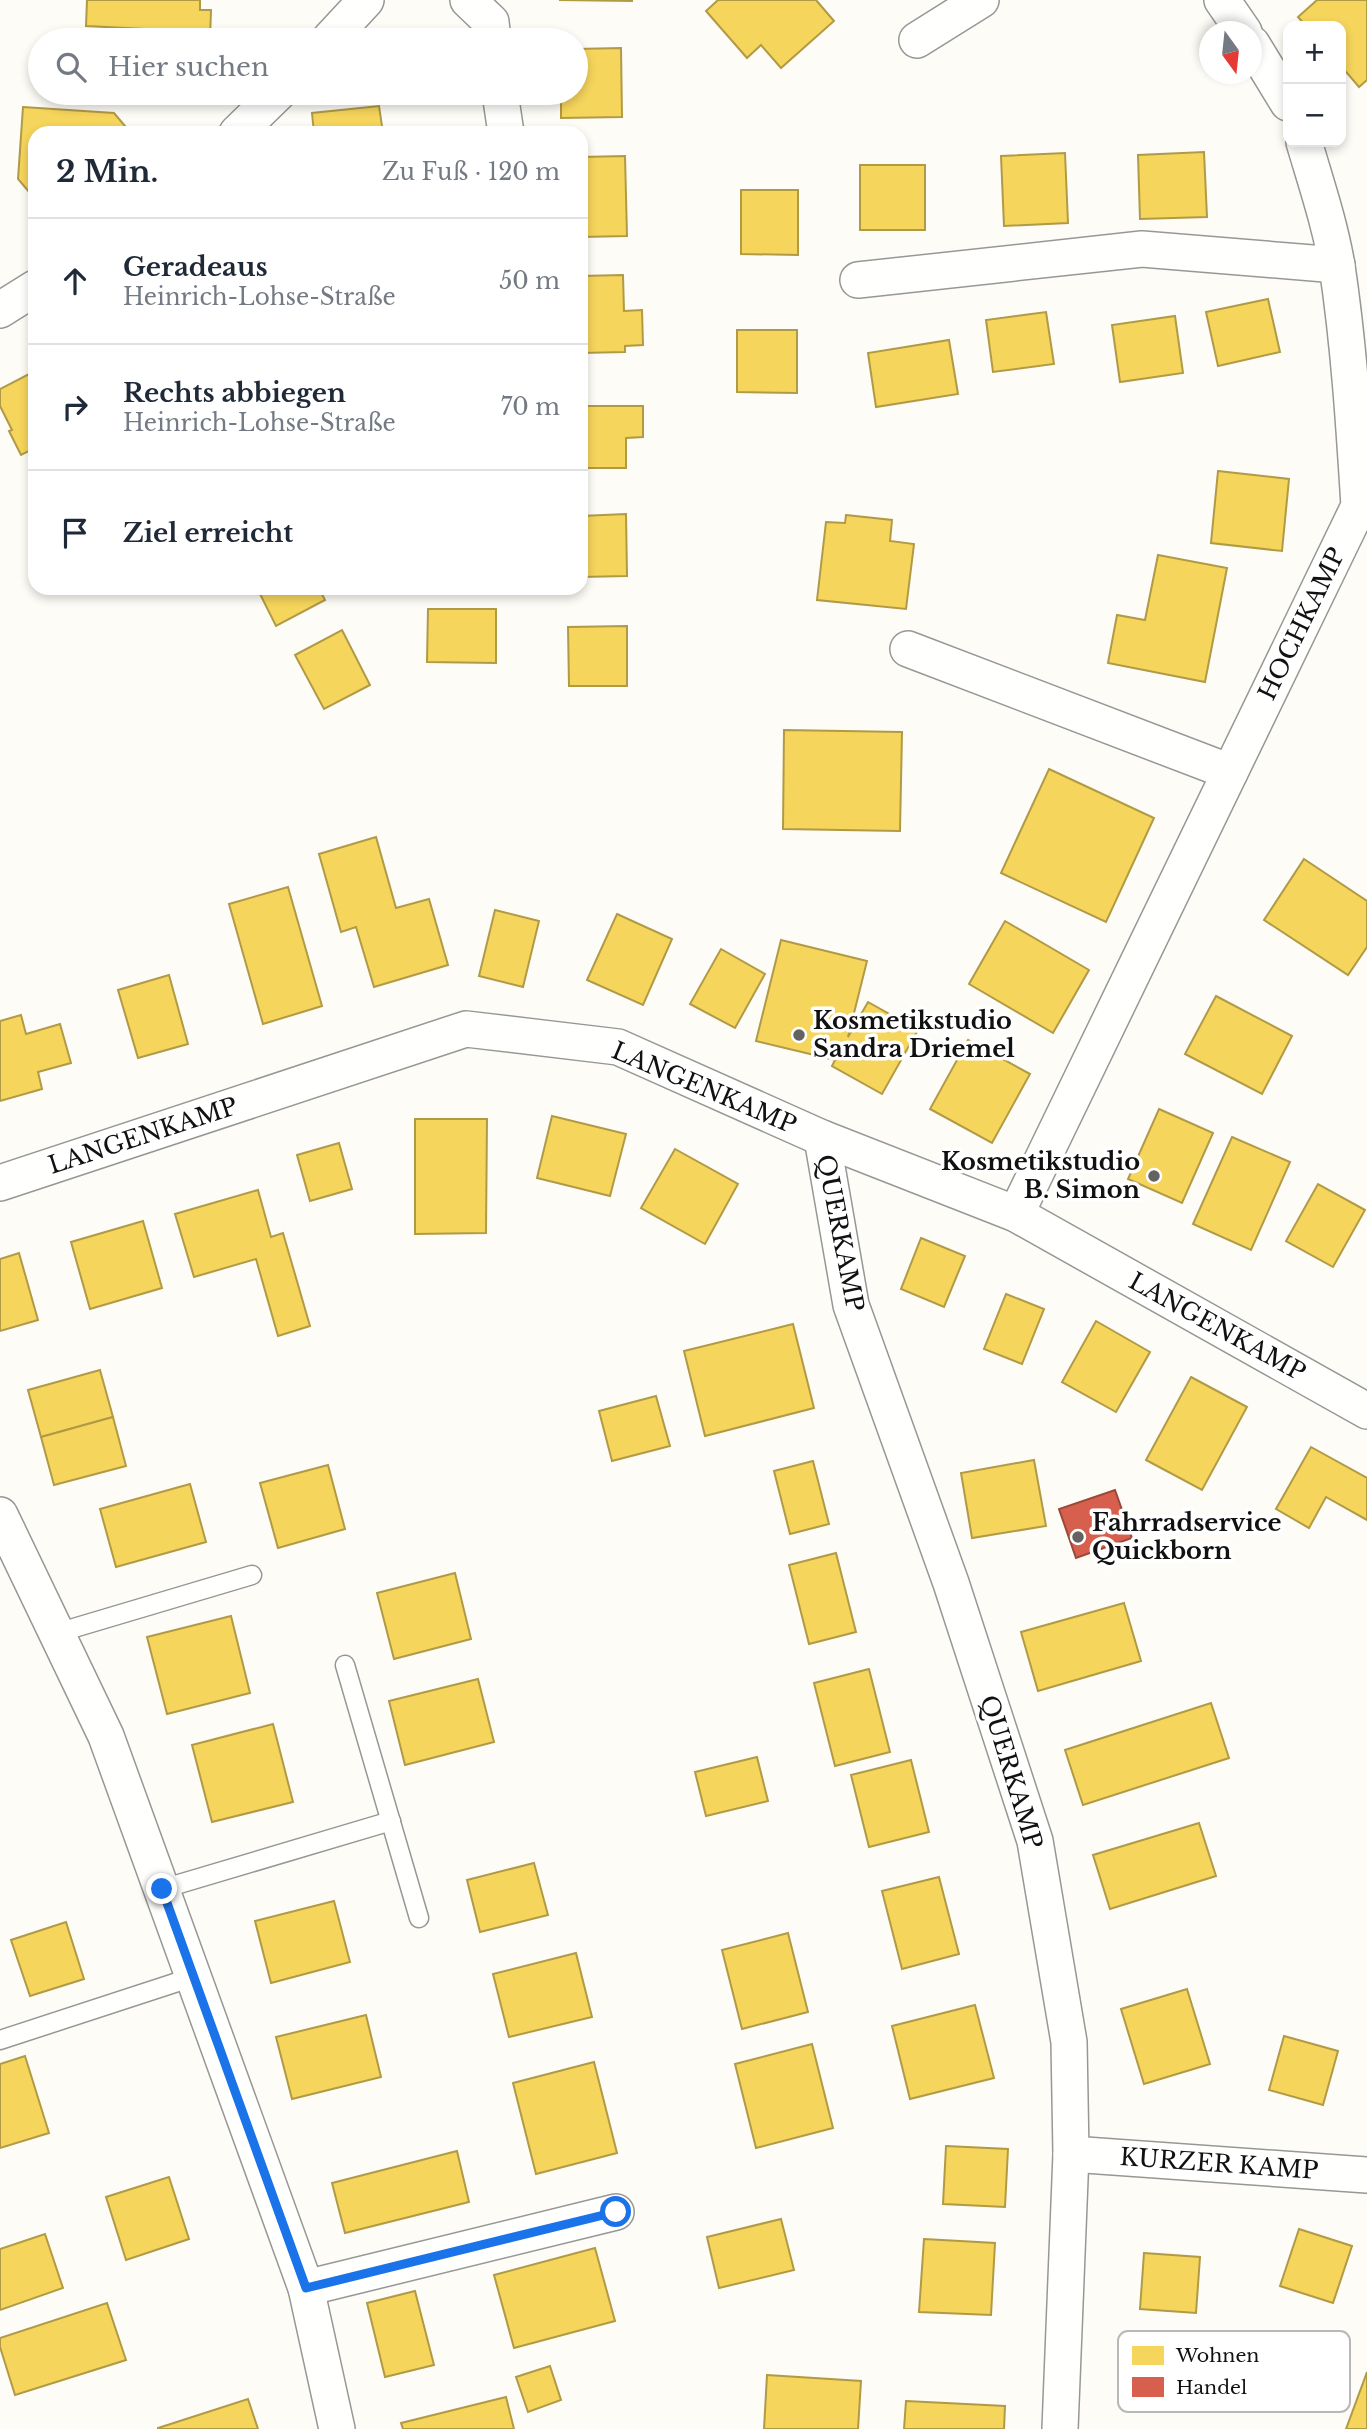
<!DOCTYPE html>
<html lang="de">
<head>
<meta charset="utf-8">
<style>
  :root { --surface:#fff; --page:#f6f6f7; --text:#1f2937; --muted:#747a83; --line:#e0e1e3 }
  body { margin:0; font-family:"Libre Baskerville",serif; background:var(--page); color:var(--text) }
  .controls { position:absolute; right:21px; top:21px; display:grid; overflow:hidden; border-radius:14px; box-shadow:0 4px 10px #0003 }
  .controls button { width:63px; height:63px; display:grid; place-items:center; padding:0; border:0; border-bottom:2px solid var(--line); background:var(--surface); color:var(--text); font:35px sans-serif }
  .compass { position:absolute; left:1199px; top:21px; width:63px; height:63px; border-radius:50%; background:var(--surface); box-shadow:0 4px 10px #0003; rotate:165deg }
  .stop { position:absolute; width:21px; height:21px; margin:-16px; border:5px solid #1a73e8; border-radius:50%; background:#fff }
  .stop.end { background:#1a73e8; border-color:#fff; box-shadow:0 2px 7px #0008 }
  .list { margin:0; padding:0; list-style:none }
  h2 { display:flex; justify-content:space-between; align-items:center; height:91px; margin:0; padding:0 28px; font-size:30px }
  h2 small { font-size:23px; font-weight:400; color:var(--muted) }
  .list li { display:grid; grid-template-columns:46px 1fr auto; gap:21px; align-items:center; box-sizing:border-box; height:126px; padding:0 28px; border-top:2px solid var(--line) }
  .list b { display:block; font-size:26px; white-space:nowrap }
  .list p { margin:0; font-size:23px; white-space:nowrap; color:var(--muted) }
  .list em { font-size:23px; font-style:normal; color:var(--muted) }
  .icon { flex:none; width:38px; height:38px; fill:none; stroke:currentColor; stroke-width:2; stroke-linecap:round; stroke-linejoin:round }
  .map { position:relative; flex:none; width:1367px; height:2429px; overflow:hidden }
  .search { position:absolute; background:var(--surface); box-shadow:0 4px 10px #0003; left:28px; top:28px; width:560px; height:77px; display:flex; align-items:center; gap:18px; box-sizing:border-box; padding:0 24px; border-radius:38px; color:var(--muted); font-size:26px }
  .panel { position:absolute; background:var(--surface); box-shadow:0 4px 10px #0003; left:28px; top:126px; width:560px; height:469px; border-radius:21px }
  .map>svg:first-child { display:block }
</style>
</head>
<body>
<div class="map">
<svg width="1367" height="2429" viewBox="0 0 1367 2429">
  <rect width="100%" height="100%" fill="#fdfcf7"/>
  <g fill="#f6d55c" stroke="#b19a46" stroke-width="2">
    <polygon points="87,0 200,0 200,10 211,10 210,40 145,40 145,29 86,26"/>
    <polygon points="559,0 632,0 632,1"/>
    <polygon points="718,0 816,0 834,21 781,68 761,45 747,58 706,11"/>
    <polygon points="1317,0 1367,0 1367,80 1359,87 1341,66 1341,26 1306,26 1298,17"/>
    <polygon points="621,48 622,117 561,118 561,93 576,93 576,49"/>
    <polygon points="379,106 383,133 314,133 312,113"/>
    <polygon points="23,107 114,113 131,133 35,133 35,199 18,179"/>
    <polygon points="1204,152 1207,217 1140,219 1138,155"/>
    <polygon points="1065,153 1068,223 1004,226 1001,156"/>
    <polygon points="625,156 627,236 581,237 581,157"/>
    <rect x="860" y="165" width="65" height="65"/>
    <polygon points="741,190 798,190 798,255 741,254"/>
    <polygon points="623,275 624,311 642,310 643,345 625,346 625,352 581,353 581,276"/>
    <polygon points="1268,299 1280,352 1218,366 1206,312"/>
    <polygon points="1046,312 1054,364 993,372 986,320"/>
    <polygon points="1175,316 1183,373 1120,382 1112,325"/>
    <polygon points="737,330 797,330 797,393 737,392"/>
    <polygon points="949,340 958,394 876,407 868,353"/>
    <polygon points="35,371 35,448 21,455 9,431 12,430 0,406 0,389"/>
    <polygon points="581,406 643,406 643,437 626,438 626,468 581,468"/>
    <polygon points="1218,471 1289,479 1282,551 1211,543"/>
    <polygon points="626,514 627,576 581,577 581,516"/>
    <polygon points="846,515 892,520 890,541 914,544 906,609 817,600 826,522 845,523"/>
    <polygon points="1158,555 1227,568 1205,682 1108,663 1117,615 1145,620"/>
    <polygon points="257,588 319,588 325,600 276,626"/>
    <polygon points="428,609 496,609 496,663 427,662"/>
    <polygon points="627,626 627,686 569,686 568,627"/>
    <polygon points="342,630 370,685 324,709 295,655"/>
    <polygon points="784,730 902,732 900,831 783,829"/>
    <polygon points="1049,769 1154,818 1106,922 1001,873"/>
    <polygon points="376,837 396,908 429,899 448,965 374,987 356,927 341,932 319,854"/>
    <polygon points="1304,859 1367,901 1367,947 1348,975 1264,920"/>
    <polygon points="288,887 322,1006 263,1024 229,904"/>
    <polygon points="495,910 539,921 523,987 479,976"/>
    <polygon points="617,914 672,939 643,1005 587,980"/>
    <polygon points="1005,921 1089,970 1053,1033 969,984"/>
    <polygon points="781,940 867,961 848,1037 868,1002 918,1030 882,1094 832,1066 835,1060 756,1041"/>
    <polygon points="721,949 765,974 735,1028 690,1004"/>
    <polygon points="169,975 188,1044 138,1058 118,990"/>
    <polygon points="1216,996 1292,1036 1262,1094 1185,1054"/>
    <polygon points="21,1015 26,1034 60,1024 71,1063 38,1072 42,1089 0,1101 0,1021"/>
    <polygon points="968,1040 1030,1074 992,1143 930,1109"/>
    <polygon points="1159,1109 1213,1133 1182,1203 1128,1179"/>
    <polygon points="552,1116 626,1134 610,1196 537,1178"/>
    <polygon points="415,1119 487,1119 486,1233 415,1234"/>
    <polygon points="1232,1137 1290,1162 1251,1250 1193,1224"/>
    <polygon points="339,1143 352,1189 310,1201 297,1155"/>
    <polygon points="675,1149 738,1184 705,1244 641,1208"/>
    <polygon points="1318,1184 1365,1210 1333,1267 1286,1241"/>
    <polygon points="258,1190 271,1237 283,1233 310,1326 278,1336 256,1259 194,1277 175,1214"/>
    <polygon points="143,1221 162,1288 90,1309 71,1242"/>
    <polygon points="921,1238 965,1256 944,1307 901,1289"/>
    <polygon points="19,1253 38,1320 0,1331 0,1259"/>
    <polygon points="1006,1294 1044,1309 1022,1364 984,1349"/>
    <polygon points="1096,1321 1150,1352 1116,1412 1062,1382"/>
    <polygon points="793,1324 814,1408 705,1436 684,1351"/>
    <polygon points="100,1370 113,1417 41,1437 28,1390"/>
    <polygon points="1191,1377 1247,1407 1202,1490 1146,1460"/>
    <polygon points="656,1396 670,1446 612,1461 599,1411"/>
    <polygon points="113,1417 126,1466 54,1485 41,1437"/>
    <polygon points="1311,1447 1367,1478 1367,1520 1326,1497 1309,1528 1276,1509"/>
    <polygon points="1034,1460 1046,1526 972,1538 961,1473"/>
    <polygon points="813,1461 829,1524 790,1534 774,1471"/>
    <polygon points="328,1465 345,1529 278,1548 260,1483"/>
    <polygon points="190,1484 206,1542 116,1567 100,1509"/>
    <polygon points="836,1553 856,1632 809,1644 789,1565"/>
    <polygon points="455,1573 471,1639 394,1659 377,1593"/>
    <polygon points="1124,1603 1141,1661 1038,1691 1021,1632"/>
    <polygon points="231,1616 250,1693 167,1714 147,1637"/>
    <polygon points="869,1669 890,1752 835,1766 814,1683"/>
    <polygon points="478,1679 494,1742 405,1765 389,1701"/>
    <polygon points="1211,1703 1229,1758 1083,1805 1065,1750"/>
    <polygon points="273,1724 293,1802 212,1822 192,1745"/>
    <polygon points="757,1757 768,1801 706,1816 695,1772"/>
    <polygon points="911,1760 929,1832 869,1847 851,1775"/>
    <polygon points="1199,1823 1216,1876 1110,1909 1093,1855"/>
    <polygon points="534,1863 548,1915 480,1932 467,1880"/>
    <polygon points="939,1877 959,1954 902,1969 882,1891"/>
    <polygon points="334,1901 350,1962 271,1983 255,1921"/>
    <polygon points="66,1922 84,1979 30,1996 11,1940"/>
    <polygon points="788,1933 808,2012 742,2029 722,1950"/>
    <polygon points="576,1953 592,2017 509,2037 493,1974"/>
    <polygon points="1187,1989 1210,2064 1144,2084 1121,2009"/>
    <polygon points="975,2005 994,2078 910,2099 892,2026"/>
    <polygon points="366,2015 381,2077 292,2099 276,2037"/>
    <polygon points="1284,2036 1338,2051 1323,2105 1269,2090"/>
    <polygon points="812,2044 833,2128 756,2148 735,2064"/>
    <polygon points="25,2056 49,2133 0,2148 0,2064"/>
    <polygon points="594,2062 617,2153 536,2174 513,2083"/>
    <polygon points="946,2146 1008,2149 1005,2207 943,2204"/>
    <polygon points="457,2151 469,2202 345,2233 332,2183"/>
    <polygon points="169,2177 189,2239 126,2260 106,2197"/>
    <polygon points="781,2219 794,2270 719,2288 707,2237"/>
    <polygon points="1299,2229 1352,2246 1333,2303 1280,2286"/>
    <polygon points="45,2234 63,2288 0,2310 0,2249"/>
    <polygon points="924,2239 995,2243 991,2315 919,2312"/>
    <polygon points="595,2248 615,2321 514,2348 494,2275"/>
    <polygon points="1144,2253 1200,2257 1196,2313 1140,2309"/>
    <polygon points="415,2291 434,2365 385,2377 367,2303"/>
    <polygon points="107,2303 126,2360 15,2395 0,2347 0,2338"/>
    <polygon points="550,2366 561,2400 528,2412 516,2377"/>
    <polygon points="1367,2372 1367,2429 1346,2429"/>
    <polygon points="767,2375 861,2381 858,2429 764,2429"/>
    <polygon points="506,2397 514,2429 403,2429 401,2423"/>
    <polygon points="248,2399 258,2429 158,2429 158,2428"/>
    <polygon points="906,2401 1005,2406 1004,2429 904,2429"/>
  </g>
  <polygon fill="#d6604d" stroke="#9b483b" stroke-width="2" points="1115,1490 1132,1538 1076,1558 1059,1509"/>
  <g fill="none" stroke-linecap="round" stroke-linejoin="round">
    <defs>
      <g id="lane">
        <polyline points="57,1633 252,1575"/>
        <polyline points="345,1665 419,1918"/>
        <polyline points="162,1889 391,1821"/>
        <polyline points="0,2040 193,1977"/>
      </g>
      <g id="street">
        <polyline points="468,0 491,22 493,40"/>
        <polyline points="1222,0 1244,32"/>
        <polyline points="329,40 366,0"/>
        <polyline points="917,40 981,0"/>
        <polyline points="1252,44 1288,103"/>
        <polyline points="500,93 506,133"/>
        <polyline points="237,133 278,93"/>
        <polyline points="858,280 1142,249 1337,265"/>
        <polyline points="0,310 35,288"/>
        <polyline points="908,649 1230,772"/>
        <polyline points="822,1138 851,1305 951,1583 1035,1841 1069,2042 1071,2154 1060,2429"/>
        <polyline points="0,1183 466,1029 618,1047 822,1138 1016,1214 1367,1411"/>
        <path d="M1016,1214L1359,506C1354,426 1349,346 1337,266C1330,224 1316,183 1304,142"/>
        <polyline points="0,1515 106,1736 306,2288 337,2429"/>
        <polyline points="1071,2154 1367,2175"/>
        <polyline points="306,2288 616,2212"/>
      </g>
    </defs>
    <use href="#lane" stroke="#979795" stroke-width="21"/>
    <use href="#street" stroke="#979795" stroke-width="38"/>
    <use href="#lane" stroke="#fffffe" stroke-width="18"/>
    <use href="#street" stroke="#fffffe" stroke-width="35"/>
  </g>
  <g fill="none" stroke-linecap="round" stroke-linejoin="round">
    <polyline stroke="#1a73e8" stroke-width="9" points="162,1889 306,2288 616,2212"/>
  </g>
  <g fill="#646362" stroke="#fff" stroke-width="2.5">
    <circle cx="799" cy="1035" r="7"/>
    <circle cx="1154" cy="1176" r="7"/>
    <circle cx="1078" cy="1537" r="7"/>
  </g>
  <g text-anchor="middle" stroke-width="7" stroke-linejoin="round" paint-order="stroke">
    <g font-size="24" fill="#111" stroke="#fff">
      <text transform="translate(1302 624) rotate(-64)" y="8">HOCHKAMP</text>
      <text transform="translate(704 1088) rotate(23)" y="8">LANGENKAMP</text>
      <text transform="translate(143 1136) rotate(-18)" y="8">LANGENKAMP</text>
      <text transform="translate(840 1233) rotate(79)" y="8">QUERKAMP</text>
      <text transform="translate(1217 1327) rotate(29)" y="8">LANGENKAMP</text>
      <text transform="translate(1011 1772) rotate(73)" y="8">QUERKAMP</text>
      <text transform="translate(1219 2164) rotate(4)" y="8">KURZER KAMP</text>
    </g>
    <g font-size="24" font-weight="bold" fill="#111" stroke="#fff" text-anchor="start">
      <text x="813" y="1029">Kosmetikstudio<tspan x="813" dy="28">Sandra Driemel</tspan></text>
      <text x="1140" y="1170" text-anchor="end">Kosmetikstudio<tspan x="1140" dy="28">B. Simon</tspan></text>
      <text x="1092" y="1531">Fahrradservice<tspan x="1092" dy="28">Quickborn</tspan></text>
    </g>
  </g>
  <rect x="1118" y="2331" width="232" height="81" rx="10" fill="#fff" stroke="#b8b8b8" stroke-width="2"/>
  <rect x="1132" y="2346" width="32" height="19" fill="#f6d55c"/>
  <rect x="1132" y="2377" width="32" height="20" fill="#d6604d"/>
  <g font-size="19" fill="#111">
    <text x="1176" y="2362">Wohnen</text>
    <text x="1176" y="2394">Handel</text>
  </g>
</svg>
<div class="controls">
<button>+</button>
<button>−</button>
</div>
<svg class="compass" viewBox="-18 -18 36 36"><path d="M0-13l5 13h-10z" fill="#e53935"/><path d="M0 13l5-13h-10z" fill="#747a83"/></svg>
<div class="stop" style="left:616px;top:2212px"></div>
<div class="stop end" style="left:162px;top:1889px"></div>
<div class="search"><svg class="icon" aria-label="search" viewBox="0 0 24 24"><circle cx="10" cy="10" r="6"/><path d="M15 15l6 6"/></svg>Hier suchen</div>
<section class="panel">
<h2>2 Min.<small>Zu Fuß · 120 m</small></h2>
<ul class="list">
<li><svg class="icon" aria-label="ahead" viewBox="0 0 24 24"><path d="M12 20V5M6 11l6-6 6 6"/></svg><div><b>Geradeaus</b><p>Heinrich-Lohse-Straße</p></div><em>50 m</em></li>
<li><svg class="icon" aria-label="right" viewBox="0 0 24 24"><path d="M7 20v-9h11M14 6l5 5-5 5"/></svg><div><b>Rechts abbiegen</b><p>Heinrich-Lohse-Straße</p></div><em>70 m</em></li>
<li><svg class="icon" aria-label="arrive" viewBox="0 0 24 24"><path d="M6 21V4h12l-3 4 3 4H6"/></svg><div><b>Ziel erreicht</b></div></li>
</ul>
</section>
</div>
</body>
</html>
